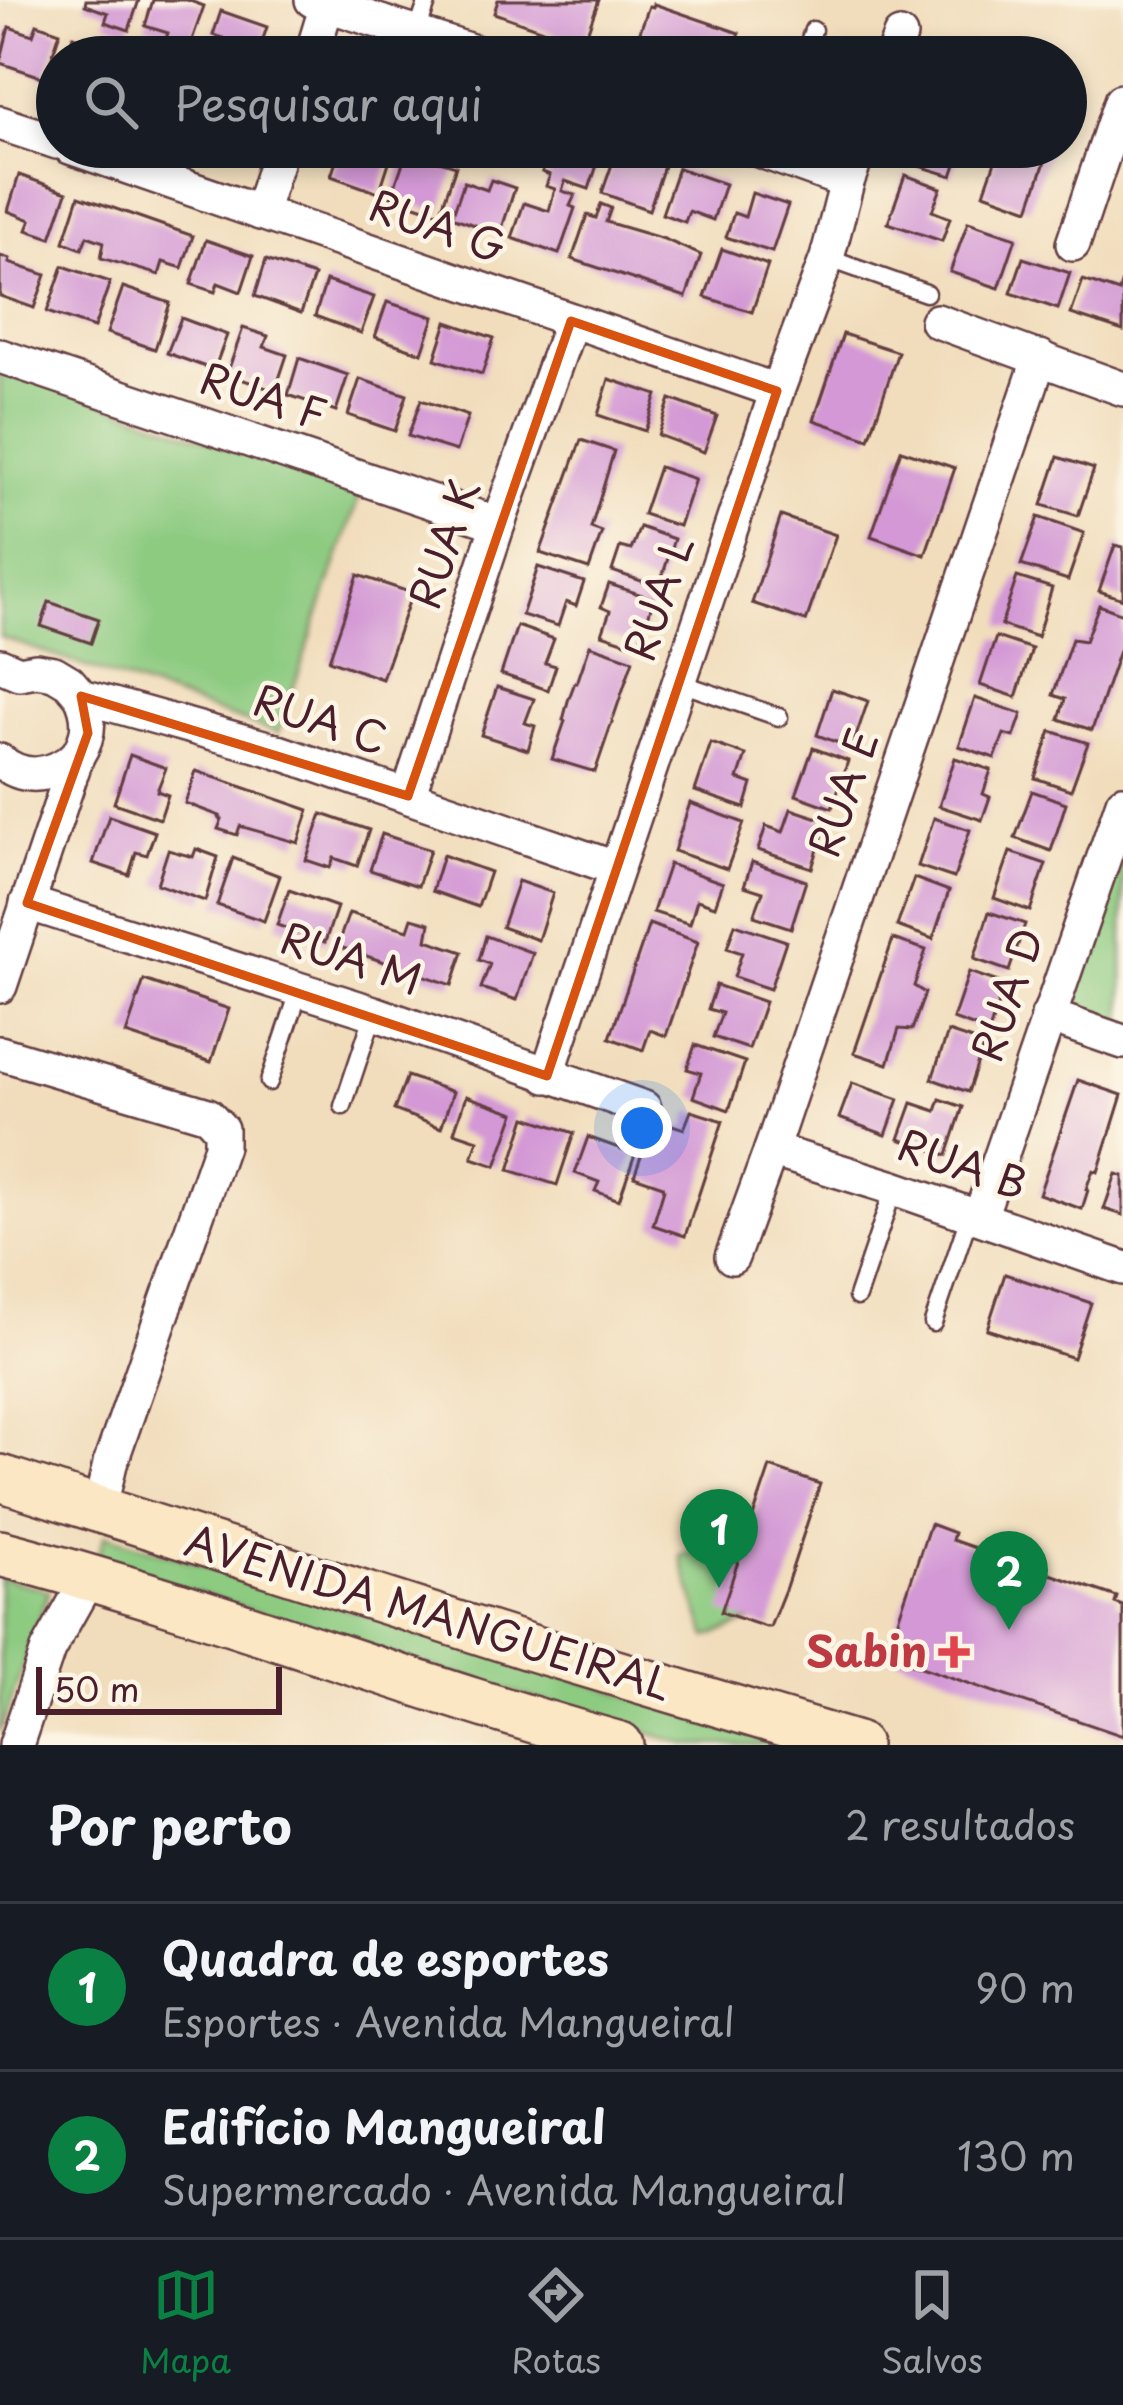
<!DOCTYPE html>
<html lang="pt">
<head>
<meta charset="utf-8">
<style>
  :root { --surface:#171b24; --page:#20242c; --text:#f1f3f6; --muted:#9ea1a6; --line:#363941; --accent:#0b8043 }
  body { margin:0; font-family:"Playpen Sans",sans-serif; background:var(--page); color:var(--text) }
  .scale { position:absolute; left:36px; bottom:30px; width:246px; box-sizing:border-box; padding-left:12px; border:6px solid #4a1f2b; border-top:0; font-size:33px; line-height:42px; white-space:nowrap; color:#4a1f2b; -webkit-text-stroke:9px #fcf5e5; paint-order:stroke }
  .you { position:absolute; left:642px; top:1128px; width:42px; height:42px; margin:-30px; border:9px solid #fff; border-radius:50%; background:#1a73e8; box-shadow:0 0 0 18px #1a73e833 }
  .badge { display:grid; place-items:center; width:78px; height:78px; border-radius:50%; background:var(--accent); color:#fff; font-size:39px; font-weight:700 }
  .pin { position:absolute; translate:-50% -99px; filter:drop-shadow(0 3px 6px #0008) }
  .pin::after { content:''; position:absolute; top:63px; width:42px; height:36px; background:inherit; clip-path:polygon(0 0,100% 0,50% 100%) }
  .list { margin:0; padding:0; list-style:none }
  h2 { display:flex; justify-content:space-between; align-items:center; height:156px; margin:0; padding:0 48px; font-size:51px }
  h2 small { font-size:39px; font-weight:400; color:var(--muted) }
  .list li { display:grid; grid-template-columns:78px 1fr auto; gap:36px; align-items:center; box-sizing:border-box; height:168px; padding:0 48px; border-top:3px solid var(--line) }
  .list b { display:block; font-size:45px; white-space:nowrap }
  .list p { margin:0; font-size:39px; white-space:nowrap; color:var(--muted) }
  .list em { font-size:39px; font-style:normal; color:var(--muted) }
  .icon { flex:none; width:66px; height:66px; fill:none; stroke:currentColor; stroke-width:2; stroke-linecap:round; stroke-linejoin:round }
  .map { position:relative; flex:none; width:1123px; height:1745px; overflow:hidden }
  .search { position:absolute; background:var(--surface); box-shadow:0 6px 18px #0003; left:36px; right:36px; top:36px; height:132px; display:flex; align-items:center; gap:30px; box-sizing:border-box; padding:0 42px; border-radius:66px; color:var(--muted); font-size:45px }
  .sheet { height:492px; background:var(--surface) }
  nav { display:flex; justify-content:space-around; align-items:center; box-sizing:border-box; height:168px; border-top:3px solid var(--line); background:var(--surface); font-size:33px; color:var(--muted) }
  nav a { display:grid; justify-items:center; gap:6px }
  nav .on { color:var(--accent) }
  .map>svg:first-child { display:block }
</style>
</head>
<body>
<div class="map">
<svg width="1123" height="1745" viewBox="0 0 1123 1745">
  <rect width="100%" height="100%" fill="#fcf5e5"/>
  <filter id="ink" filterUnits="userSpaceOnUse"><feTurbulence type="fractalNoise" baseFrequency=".00833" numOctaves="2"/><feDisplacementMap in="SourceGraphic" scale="24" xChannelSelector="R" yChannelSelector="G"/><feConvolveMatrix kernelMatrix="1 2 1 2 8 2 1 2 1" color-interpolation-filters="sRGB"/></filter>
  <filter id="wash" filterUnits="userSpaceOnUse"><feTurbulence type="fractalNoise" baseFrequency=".004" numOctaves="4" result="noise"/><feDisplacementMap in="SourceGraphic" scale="48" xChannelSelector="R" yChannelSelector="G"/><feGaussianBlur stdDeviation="2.7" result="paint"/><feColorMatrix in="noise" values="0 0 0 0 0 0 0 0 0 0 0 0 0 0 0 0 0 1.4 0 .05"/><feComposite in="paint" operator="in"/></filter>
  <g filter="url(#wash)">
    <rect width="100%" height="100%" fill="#f1ddbc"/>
    <g fill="#8dcb81" stroke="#6c7556" stroke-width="3">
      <polygon points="0,366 360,494 278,733 0,637"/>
      <polygon points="1123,851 1123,1025 1070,1007"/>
      <polygon points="105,1535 791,1745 688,1745 383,1653 96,1560"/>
      <polygon points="731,1541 758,1619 707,1637 680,1556"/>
      <polygon points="0,1578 49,1590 1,1731 0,1730"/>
    </g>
    <g id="blocks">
      <g fill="#d398d5">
        <polygon points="86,0 139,0 129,30 105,22 108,13 85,5"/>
        <polygon points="153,0 187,0 204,6 187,54 163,46 168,33 145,26"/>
        <polygon points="498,0 599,0 583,44 494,13"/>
        <polygon points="654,4 739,33 731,57 631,57 649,6 653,7"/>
        <polygon points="221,11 267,27 257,57 217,57 223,38 213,35"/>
        <polygon points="37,24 60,32 45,78 0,63 9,27 33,35"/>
        <polygon points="73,36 97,45 93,57 66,57"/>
        <polygon points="341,147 394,147 379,193 331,176"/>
        <polygon points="550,147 603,147 589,189 565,181 562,191 575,195 570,206 575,208 559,254 512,238 524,203 549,211 555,189 546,186 550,175 542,172"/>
        <polygon points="618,147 665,163 649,210 602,193"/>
        <polygon points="914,147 962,147 952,176 909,163"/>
        <polygon points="1000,147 1050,147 1029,209 984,193"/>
        <polygon points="407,151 456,166 440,213 391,197"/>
        <polygon points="678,168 725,184 713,220 689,211 685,222 662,214"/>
        <polygon points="19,175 67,192 51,238 27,230 31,220 8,211"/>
        <polygon points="905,175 941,188 932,211 950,218 942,241 888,223"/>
        <polygon points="491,180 515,188 500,234 452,217 464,182 487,190"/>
        <polygon points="752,193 788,205 772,252 726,237 734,213 745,217"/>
        <polygon points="79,196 193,236 182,268 163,262 159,275 101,258 104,242 87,236 82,249 64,242"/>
        <polygon points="601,204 611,208 606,222 664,239 701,255 686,297 572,259 587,215 596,218"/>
        <polygon points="968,222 1016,238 999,288 950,272"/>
        <polygon points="206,240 253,256 241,292 218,283 215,292 191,284"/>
        <polygon points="722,249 768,265 752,312 705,297"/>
        <polygon points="0,256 10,259 9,263 46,275 34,308 0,296"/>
        <polygon points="1023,258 1070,273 1058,309 1011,293"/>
        <polygon points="266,260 314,276 301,313 255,296"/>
        <polygon points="63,266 110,282 94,328 47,312"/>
        <polygon points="1083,280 1119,292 1121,283 1123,283 1123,331 1071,314"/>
        <polygon points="326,281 374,297 361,333 315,316"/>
        <polygon points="123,287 170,303 155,349 107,333"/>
        <polygon points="387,302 434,317 422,353 375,337"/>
        <polygon points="181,318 227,335 214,370 167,353"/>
        <polygon points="447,322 494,338 482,374 435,359"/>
        <polygon points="243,328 268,336 264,347 287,355 275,391 227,374"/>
        <polygon points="843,334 898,352 869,439 814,420"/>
        <polygon points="299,358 348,375 336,411 288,395"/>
        <polygon points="360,379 407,395 395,431 348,415"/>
        <polygon points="609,379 657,395 645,431 598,415"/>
        <polygon points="670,399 717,416 704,452 658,435"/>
        <polygon points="421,400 468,416 456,451 408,436"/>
        <polygon points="581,440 614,451 591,528 602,532 589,569 540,553"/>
        <polygon points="901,450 955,468 925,555 871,536"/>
        <polygon points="1058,457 1094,469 1078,516 1042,505"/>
        <polygon points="659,467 695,479 679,526 643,514"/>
        <polygon points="781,516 836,535 806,621 752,603"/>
        <polygon points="1038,517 1084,533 1068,580 1021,565"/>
        <polygon points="640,527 674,539 659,587 612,571 620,547 631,550"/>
        <polygon points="1115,545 1123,547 1123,599 1099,591"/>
        <polygon points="538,567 584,582 576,606 566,602 558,626 522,615"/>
        <polygon points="358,575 412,593 382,679 329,660"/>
        <polygon points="1017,577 1052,588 1037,637 1001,625"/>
        <polygon points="609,584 654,599 638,646 602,634 610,611 601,607"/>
        <polygon points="49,602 99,619 91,643 41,626"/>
        <polygon points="1099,605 1123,614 1123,639 1092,730 1059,719 1065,699 1053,695 1072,639 1085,641"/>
        <polygon points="517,626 554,639 545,663 556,666 548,690 501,674"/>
        <polygon points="996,637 1032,649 1016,697 980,685"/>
        <polygon points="590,645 633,660 595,772 552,759 565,721 563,720 568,701 575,682 577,683"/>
        <polygon points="497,687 534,699 525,723 535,726 528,750 481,735"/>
        <polygon points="832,689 868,701 852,748 817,735"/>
        <polygon points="975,698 1022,714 1014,737 1004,734 995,758 959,746"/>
        <polygon points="1051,731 1088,743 1071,790 1035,778"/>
        <polygon points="711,743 746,755 738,779 752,784 745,808 695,791"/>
        <polygon points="813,748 848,761 832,808 796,795"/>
        <polygon points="130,755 166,768 157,791 168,795 160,819 114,803"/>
        <polygon points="955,758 991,770 983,794 990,797 982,820 939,806"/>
        <polygon points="196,771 309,810 298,843 240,826 237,835 218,829 222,819 219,818 220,816 185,803"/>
        <polygon points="1032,791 1066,803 1051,851 1015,838"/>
        <polygon points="690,803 744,823 727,869 674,851"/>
        <polygon points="791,809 827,821 812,868 758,850 766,826 783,832"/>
        <polygon points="322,814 369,830 357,866 334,858 330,868 306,860"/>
        <polygon points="109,816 155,832 147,855 136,852 129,875 93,863"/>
        <polygon points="934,818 970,830 954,878 918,866"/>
        <polygon points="382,834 430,850 418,886 370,870"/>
        <polygon points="196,849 218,857 205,901 157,884 168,850 193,857"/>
        <polygon points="1010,852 1046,864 1030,911 994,898"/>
        <polygon points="443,855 490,872 478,907 432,891"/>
        <polygon points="233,858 280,876 264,921 217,905"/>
        <polygon points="752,862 806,881 791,928 754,916 763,892 744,886"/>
        <polygon points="669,864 723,883 715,906 697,900 690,924 653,912"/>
        <polygon points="914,878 949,891 933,939 897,926"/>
        <polygon points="518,881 553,893 538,940 502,927"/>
        <polygon points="289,890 337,907 325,942 277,925"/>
        <polygon points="989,912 1025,924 1009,971 974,959"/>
        <polygon points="349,913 408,930 412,918 430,923 427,940 463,952 452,985 337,946"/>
        <polygon points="649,924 698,942 666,1036 650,1030 643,1050 610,1038"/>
        <polygon points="735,924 786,941 770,989 734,977 742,953 727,948"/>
        <polygon points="486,936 533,953 517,1000 481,988 490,964 479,960"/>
        <polygon points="893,939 926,950 914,986 925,993 912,1030 899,1029 888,1064 854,1053"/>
        <polygon points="969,972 1004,984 989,1032 953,1019"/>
        <polygon points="144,980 229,1009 211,1062 126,1034"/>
        <polygon points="716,985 765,1002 749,1049 713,1037 722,1013 708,1009"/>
        <polygon points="948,1032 984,1044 968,1092 932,1079"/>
        <polygon points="695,1045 745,1062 729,1110 693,1097 701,1073 687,1069"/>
        <polygon points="407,1076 453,1092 441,1128 394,1110"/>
        <polygon points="1078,1080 1122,1095 1098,1172 1093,1170 1086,1189 1088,1190 1082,1209 1039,1194"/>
        <polygon points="852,1083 899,1099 886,1135 839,1118"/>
        <polygon points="466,1096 515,1113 496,1166 472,1158 478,1140 454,1132"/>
        <polygon points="940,1099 963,1107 947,1155 899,1139 912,1103 936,1111"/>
        <polygon points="691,1111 723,1121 685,1236 653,1225 664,1189 663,1186 634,1176 654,1119 684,1129"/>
        <polygon points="526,1117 574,1133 557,1185 509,1170"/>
        <polygon points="588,1137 635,1154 619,1200 595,1191 599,1182 575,1173"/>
        <polygon points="1116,1174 1123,1176 1123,1215 1104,1209"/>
        <polygon points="1005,1274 1091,1303 1073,1358 987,1329"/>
        <polygon points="770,1467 820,1484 786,1587 770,1627 766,1627 721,1612"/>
        <polygon points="930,1524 954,1533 952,1540 1117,1597 1115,1603 1123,1606 1123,1736 886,1655"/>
      </g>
    </g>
  </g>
  <g filter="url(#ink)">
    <use href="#blocks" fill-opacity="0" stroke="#633c41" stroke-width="3"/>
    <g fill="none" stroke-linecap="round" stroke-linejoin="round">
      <defs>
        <g id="lane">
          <polyline points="417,32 428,0"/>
          <polyline points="804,57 813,30"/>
          <polyline points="827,258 926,293"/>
          <polyline points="678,682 779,717"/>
          <polyline points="269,1082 300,989"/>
          <polyline points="343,1106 374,1013"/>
          <polyline points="857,1297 894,1188"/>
          <polyline points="933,1323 970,1214"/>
        </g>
        <g id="street">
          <polyline points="312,0 490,57"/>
          <polyline points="311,57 327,5"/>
          <polyline points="892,57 900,36"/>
          <polyline points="0,123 57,142"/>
          <polyline points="70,147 777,391"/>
          <polyline points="750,147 847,182"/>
          <polyline points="260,213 281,147"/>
          <polyline points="1073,244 1121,101"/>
          <polyline points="937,321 1123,389"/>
          <polyline points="0,356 498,524"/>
          <polyline points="0,665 19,673 36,670 54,673 69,682 81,696 267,748 615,868"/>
          <path d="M0,761C26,782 53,776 77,756"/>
          <polyline points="408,796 498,524 571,321"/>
          <polyline points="27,903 374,1013 644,1108"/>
          <path d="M0,986L77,756C90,736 91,717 81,696"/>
          <polyline points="1048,1016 1123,1042"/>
          <polyline points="0,1053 208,1115 221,1129 221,1146 110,1464 99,1511"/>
          <polyline points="547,1076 777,391 827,258 847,182 860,147"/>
          <polyline points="771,1150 894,1188 1123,1268"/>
          <polyline points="980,1217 1123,802"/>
          <polyline points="732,1257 771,1150 1040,357"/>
          <polyline points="16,1745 48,1650 89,1577"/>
        </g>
        <g id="secondary">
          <polyline points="0,1478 532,1648 857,1745"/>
          <path d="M0,1553C210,1608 411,1687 620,1745"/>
        </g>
      </defs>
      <use href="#lane" stroke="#633c41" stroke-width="21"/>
      <use href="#street" stroke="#633c41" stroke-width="38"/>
      <use href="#secondary" stroke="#633c41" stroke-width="50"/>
      <use href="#lane" stroke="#fff" stroke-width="16"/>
      <use href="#street" stroke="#fff" stroke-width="33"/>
      <use href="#secondary" stroke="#fbe7c3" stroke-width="45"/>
    </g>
  </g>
  <path fill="none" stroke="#d8530f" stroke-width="9" stroke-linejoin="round" d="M571,321L777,391L547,1076L27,903L88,733L81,696L408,796Z"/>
  <path fill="#e0444e" stroke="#fcf5e5" stroke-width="4.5" d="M948 1634h12v12h12v12h-12v12h-12v-12h-12v-12h12z"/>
  <g text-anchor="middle" stroke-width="9" stroke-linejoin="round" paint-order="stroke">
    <g font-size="42" fill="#4a1f2b" stroke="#fcf5e5">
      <text transform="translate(438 227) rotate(19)" y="15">RUA G</text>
      <text transform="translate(263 397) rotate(18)" y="15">RUA F</text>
      <text transform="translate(445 544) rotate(-71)" y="15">RUA K</text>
      <text transform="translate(659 598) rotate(-71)" y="15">RUA L</text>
      <text transform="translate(320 720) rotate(18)" y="15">RUA C</text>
      <text transform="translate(844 793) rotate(-71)" y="15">RUA E</text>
      <text transform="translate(351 959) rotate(18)" y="15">RUA M</text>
      <text transform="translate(1008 995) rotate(-71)" y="15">RUA D</text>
      <text transform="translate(962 1165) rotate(19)" y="15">RUA B</text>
      <text transform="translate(428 1613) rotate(17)" y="15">AVENIDA MANGUEIRAL</text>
    </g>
    <g font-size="42" font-weight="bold" fill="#be3a42" stroke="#fcf5e5" text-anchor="end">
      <text x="927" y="1667">Sabin</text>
    </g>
  </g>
</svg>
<div class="scale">50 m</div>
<div class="you"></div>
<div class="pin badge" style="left:719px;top:1588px">1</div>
<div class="pin badge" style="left:1009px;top:1630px">2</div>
<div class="search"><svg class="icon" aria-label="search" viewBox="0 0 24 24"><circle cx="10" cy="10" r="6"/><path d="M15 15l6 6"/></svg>Pesquisar aqui</div>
</div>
<section class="sheet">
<h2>Por perto<small>2 resultados</small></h2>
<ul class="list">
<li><span class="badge">1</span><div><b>Quadra de esportes</b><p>Esportes · Avenida Mangueiral</p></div><em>90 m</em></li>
<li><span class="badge">2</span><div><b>Edifício Mangueiral</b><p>Supermercado · Avenida Mangueiral</p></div><em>130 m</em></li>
</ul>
</section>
<nav>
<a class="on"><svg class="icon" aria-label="map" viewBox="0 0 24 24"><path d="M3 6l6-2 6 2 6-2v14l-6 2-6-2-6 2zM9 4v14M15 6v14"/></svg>Mapa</a>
<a><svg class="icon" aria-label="directions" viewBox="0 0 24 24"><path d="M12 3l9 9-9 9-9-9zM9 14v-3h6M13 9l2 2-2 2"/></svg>Rotas</a>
<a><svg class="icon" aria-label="saved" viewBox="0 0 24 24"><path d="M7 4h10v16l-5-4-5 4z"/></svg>Salvos</a>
</nav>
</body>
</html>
